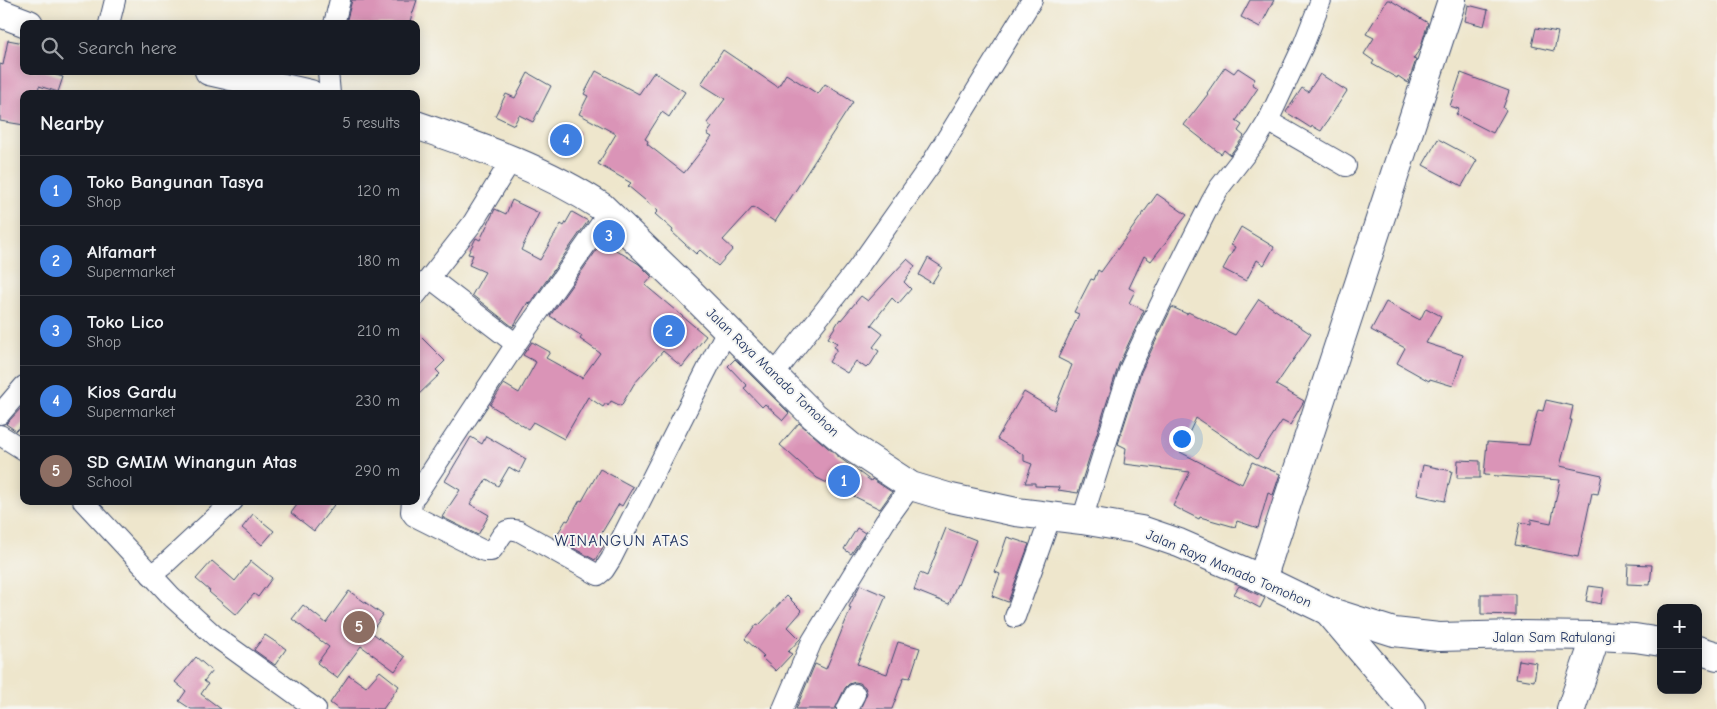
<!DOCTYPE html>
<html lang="en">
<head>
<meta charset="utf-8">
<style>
  :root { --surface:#171b24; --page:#20242c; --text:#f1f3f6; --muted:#9ea1a6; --line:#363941; --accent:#d1495b }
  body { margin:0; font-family:"Comic Neue",sans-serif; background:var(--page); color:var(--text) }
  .controls { position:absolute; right:15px; bottom:15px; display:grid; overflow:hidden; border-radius:10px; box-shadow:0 2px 12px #0003 }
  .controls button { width:45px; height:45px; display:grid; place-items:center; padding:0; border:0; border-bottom:1px solid var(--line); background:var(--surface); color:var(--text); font:25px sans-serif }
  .you { position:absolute; left:1181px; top:438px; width:18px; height:18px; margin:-12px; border:4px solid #fff; border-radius:50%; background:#1a73e8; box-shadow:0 0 0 8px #1a73e833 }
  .badge { display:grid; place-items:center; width:32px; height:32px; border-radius:50%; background:var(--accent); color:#fff; font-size:16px; font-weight:700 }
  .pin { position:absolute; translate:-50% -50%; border:2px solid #fff; box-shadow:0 1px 5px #0006 }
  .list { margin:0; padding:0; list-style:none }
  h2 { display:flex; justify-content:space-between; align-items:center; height:65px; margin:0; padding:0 20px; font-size:21px }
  h2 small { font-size:16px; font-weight:400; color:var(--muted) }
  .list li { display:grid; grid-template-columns:32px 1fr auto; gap:15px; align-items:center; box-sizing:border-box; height:70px; padding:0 20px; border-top:1px solid var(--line) }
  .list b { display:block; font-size:19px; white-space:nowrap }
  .list p { margin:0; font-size:16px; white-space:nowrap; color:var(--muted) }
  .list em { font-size:16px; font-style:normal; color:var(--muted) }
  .icon { flex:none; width:28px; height:28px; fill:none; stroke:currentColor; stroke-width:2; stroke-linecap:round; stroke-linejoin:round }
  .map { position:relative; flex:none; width:1717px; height:709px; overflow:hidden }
  .search { position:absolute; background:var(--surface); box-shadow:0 2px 12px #0003; left:20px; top:20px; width:400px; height:55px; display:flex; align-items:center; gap:12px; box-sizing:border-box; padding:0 18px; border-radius:10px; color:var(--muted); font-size:19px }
  .panel { position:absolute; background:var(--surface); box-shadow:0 2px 12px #0003; left:20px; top:90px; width:400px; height:415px; border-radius:10px }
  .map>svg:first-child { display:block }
</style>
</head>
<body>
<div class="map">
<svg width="1717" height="709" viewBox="0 0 1717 709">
  <rect width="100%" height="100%" fill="#f6f6f2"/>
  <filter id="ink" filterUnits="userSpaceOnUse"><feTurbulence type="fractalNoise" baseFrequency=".02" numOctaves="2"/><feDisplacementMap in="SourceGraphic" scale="10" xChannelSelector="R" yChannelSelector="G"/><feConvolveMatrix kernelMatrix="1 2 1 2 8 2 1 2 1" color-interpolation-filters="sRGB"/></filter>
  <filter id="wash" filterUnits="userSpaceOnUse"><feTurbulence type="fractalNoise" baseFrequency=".0096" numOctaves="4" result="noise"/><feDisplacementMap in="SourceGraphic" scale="20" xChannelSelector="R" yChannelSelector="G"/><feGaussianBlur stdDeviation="1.12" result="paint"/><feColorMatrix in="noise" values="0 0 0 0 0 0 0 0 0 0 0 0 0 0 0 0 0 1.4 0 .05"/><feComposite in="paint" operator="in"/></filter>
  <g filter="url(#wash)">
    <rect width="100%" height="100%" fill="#eee6cc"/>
    <g id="blocks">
      <g fill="#da94b7">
        <polygon points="352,0 417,0 409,24 349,24 346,23"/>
        <polygon points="1250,0 1274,0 1260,27 1241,17"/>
        <polygon points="1387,0 1390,0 1428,23 1420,49 1413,59 1416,60 1408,83 1398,76 1397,78 1372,64 1374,61 1364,54 1374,38 1366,34"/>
        <polygon points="1468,5 1488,10 1484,26 1465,21"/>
        <polygon points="1536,28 1558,32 1554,51 1532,46"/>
        <polygon points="8,40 24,43 24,71 43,71 63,77 58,92 39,86 38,94 24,94 24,125 0,121 0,64 3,65"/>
        <polygon points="723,50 778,87 786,74 818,94 825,84 853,102 775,222 753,207 723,240 733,249 718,266 700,250 696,254 672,232 673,230 655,214 658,211 628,186 631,183 598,164 616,134 579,114 588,96 584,94 596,71 639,94 654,72 685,92 669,117 662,112 645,139 648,141 647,144 684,173 712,137 707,134 712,127 707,123 725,99 701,84"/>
        <polygon points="1225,67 1234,73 1238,68 1255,79 1252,84 1258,88 1236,121 1242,125 1238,131 1244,136 1230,155 1224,150 1221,154 1184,125 1208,94 1207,93"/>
        <polygon points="528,73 551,86 533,122 519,115 514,125 495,116 506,94 515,98"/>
        <polygon points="1461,73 1509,91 1503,108 1506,110 1493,133 1456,114 1459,109 1450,106"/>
        <polygon points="1320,74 1347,91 1321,131 1312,126 1311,128 1286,112 1302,88 1308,92"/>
        <polygon points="564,124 580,132 568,155 552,147"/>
        <polygon points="1438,139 1477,160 1462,186 1423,165"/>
        <polygon points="1157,194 1187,215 1151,261 1144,256 1129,288 1135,291 1129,303 1144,310 1119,364 1078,493 1058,490 1059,487 1035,486 1035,483 1025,483 1032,464 1024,461 1024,455 997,439 1024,392 1054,410 1072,365 1058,358 1079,314 1074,312 1091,279 1094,280 1098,270 1101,272"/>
        <polygon points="512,200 539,213 521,250 540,260 561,224 564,226 572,212 588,221 530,304 528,302 513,327 472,295 485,272 469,265 473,255 468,254 476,238 480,240 495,209 506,214"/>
        <polygon points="1241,227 1274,247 1264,265 1257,260 1246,281 1223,269 1235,247 1231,245"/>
        <polygon points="608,234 615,241 611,247 639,264 652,277 645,285 706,336 682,367 663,351 634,384 621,406 611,401 608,406 606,403 603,407 588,397 564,439 533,422 528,429 490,405 504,384 519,393 536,362 523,355 532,342 550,352 546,358 582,378 600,353 580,339 582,336 550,316"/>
        <polygon points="928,258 942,267 932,283 919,275"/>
        <polygon points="907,259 915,266 904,282 911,289 898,304 892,298 871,325 883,334 873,347 879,351 869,367 868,366 866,368 856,361 847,373 829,362 837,349 834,347 837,343 828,338 840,319 841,320 861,296 868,301"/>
        <polygon points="1259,299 1311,334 1276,385 1304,401 1290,425 1282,421 1257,459 1196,418 1180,452 1242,484 1252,462 1280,474 1273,495 1268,493 1258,528 1237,521 1235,527 1200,517 1199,519 1173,506 1190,472 1124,464 1126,448 1118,444 1141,372 1172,307 1187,314 1188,312 1235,335"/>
        <polygon points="1386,302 1420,320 1426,308 1441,316 1426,343 1463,355 1453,386 1430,379 1429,381 1397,363 1405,348 1371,330"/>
        <polygon points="416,332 445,361 436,370 440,374 416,397"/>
        <polygon points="735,359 789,413 783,420 765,404 762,407 744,388 747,386 728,366"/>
        <polygon points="1546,400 1573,406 1570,420 1572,420 1560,466 1602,475 1598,494 1592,493 1578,557 1515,545 1520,522 1531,524 1531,519 1551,523 1560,480 1484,475 1487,442 1529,445 1538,410 1543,411"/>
        <polygon points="24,405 24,423 16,431 6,424"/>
        <polygon points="799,423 840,458 871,481 872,479 892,492 880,509 817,478 780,445"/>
        <polygon points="486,436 526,459 519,473 509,467 498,486 487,479 470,504 489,515 478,535 442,517 460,490 445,481 471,437 482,444"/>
        <polygon points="1458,460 1480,461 1480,478 1457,478"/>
        <polygon points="1423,465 1452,471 1445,501 1417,495"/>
        <polygon points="600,469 633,487 622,506 619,504 598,539 605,544 595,560 555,538 566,520 568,521 580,500 582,501"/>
        <polygon points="300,501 337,501 314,531 291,513"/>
        <polygon points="253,514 274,531 262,545 242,528"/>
        <polygon points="857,528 865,533 851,554 844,549"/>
        <polygon points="946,528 976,540 958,585 957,584 949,604 914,590 920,573 927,576"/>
        <polygon points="1007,537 1029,544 1008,602 992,596 1000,574 995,572"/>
        <polygon points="212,561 235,581 251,561 272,578 258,597 254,594 236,615 209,592 210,591 196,579"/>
        <polygon points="1628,564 1652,565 1650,585 1627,584"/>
        <polygon points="860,585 886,596 857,664 887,674 898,642 920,648 910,678 904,677 892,709 860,709 867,693 865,687 860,683 855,682 849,684 845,688 835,709 796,709 815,664 826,669 851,608 849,607"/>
        <polygon points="1239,586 1265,598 1260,608 1234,594"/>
        <polygon points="1589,586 1604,588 1601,604 1586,601"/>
        <polygon points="349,591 383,615 371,632 405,657 395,671 361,646 337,678 317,663 329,647 292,619 303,605 326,623"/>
        <polygon points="1481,594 1515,594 1515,615 1481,614"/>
        <polygon points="787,596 802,611 788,627 800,639 788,652 792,654 776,671 762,658 764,656 745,639 757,624 759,625"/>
        <polygon points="265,635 286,649 275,665 254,650"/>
        <polygon points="196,657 212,671 204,681 208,684 201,694 221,709 191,709 179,701 186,691 175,682"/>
        <polygon points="1519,660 1537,663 1534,681 1516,678"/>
        <polygon points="380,671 399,686 383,709 338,709 330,703 349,675 366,687"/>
      </g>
    </g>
  </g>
  <g filter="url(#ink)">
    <use href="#blocks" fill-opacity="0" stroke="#3b4a6e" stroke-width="1"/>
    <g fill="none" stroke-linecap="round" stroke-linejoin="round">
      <defs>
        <g id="street">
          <polyline points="109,24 115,0"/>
          <polyline points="334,24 340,0"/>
          <polyline points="328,71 330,94"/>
          <polyline points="1268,121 1346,166"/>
          <polyline points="430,278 516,344"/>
          <polyline points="416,295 472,224 512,159"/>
          <polyline points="773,376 857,269 931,164 1032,0"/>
          <polyline points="0,414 24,386"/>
          <polyline points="0,435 24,450"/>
          <polyline points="416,495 516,344 609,212"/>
          <polyline points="83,501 172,597 216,637 316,709"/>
          <path d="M412,501L411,512L414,516L484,551H491C501,541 501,525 519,531L598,575L604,570L611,559L727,330"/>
          <path d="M1082,520L1130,368C1156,312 1183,257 1211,202L1219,188L1257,139L1268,121L1303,46L1321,0"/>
          <polyline points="151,575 164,565 233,501"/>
          <polyline points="1015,617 1051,516"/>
          <polyline points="783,709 812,641 885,522 911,486"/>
          <polyline points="847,709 855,694"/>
        </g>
        <polyline id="secondary" points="1262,579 1452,0"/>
        <g id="highway">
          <polyline points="0,13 29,24"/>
          <polyline points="209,71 310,94"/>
          <path d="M416,125C480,147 545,169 602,207L686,288L814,416L850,446L911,486L951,498L1016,512L1082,520L1141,530L1179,543L1262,579L1328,611L1394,632L1439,637L1518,635L1596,636L1635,638L1661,642"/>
          <polyline points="1328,611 1411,709"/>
          <polyline points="1698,650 1717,656"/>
          <polyline points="1571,709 1596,636"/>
        </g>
      </defs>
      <use href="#street" stroke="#3b4a6e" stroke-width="22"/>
      <use href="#secondary" stroke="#3b4a6e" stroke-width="30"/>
      <use href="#highway" stroke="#3b4a6e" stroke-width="30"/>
      <use href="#street" stroke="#fff" stroke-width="20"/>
      <use href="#secondary" stroke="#fff" stroke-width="28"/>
      <use href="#highway" stroke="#fff" stroke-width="28"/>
    </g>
  </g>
  <g text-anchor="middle" stroke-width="4" stroke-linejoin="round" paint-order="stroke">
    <g font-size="14" fill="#1b2f5e" stroke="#f6f6f2">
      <text transform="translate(773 372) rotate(44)" y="5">Jalan Raya Manado Tomohon</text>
      <text transform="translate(1229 568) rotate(23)" y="5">Jalan Raya Manado Tomohon</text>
      <text x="1554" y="642">Jalan Sam Ratulangi</text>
    </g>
    <g font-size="16" letter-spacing="1" fill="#1b2f5e" stroke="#f6f6f2">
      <text x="622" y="546">WINANGUN ATAS</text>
    </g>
  </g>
</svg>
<div class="controls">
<button>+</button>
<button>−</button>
</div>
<div class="you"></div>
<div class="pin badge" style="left:844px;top:481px;background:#3f7fe0">1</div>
<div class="pin badge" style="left:669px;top:331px;background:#3f7fe0">2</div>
<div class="pin badge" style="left:609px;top:236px;background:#3f7fe0">3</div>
<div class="pin badge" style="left:566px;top:140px;background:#3f7fe0">4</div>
<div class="pin badge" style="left:359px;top:627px;background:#8d6e63">5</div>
<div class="search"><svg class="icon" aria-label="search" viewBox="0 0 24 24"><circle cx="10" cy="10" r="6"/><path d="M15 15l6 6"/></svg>Search here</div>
<section class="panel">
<h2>Nearby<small>5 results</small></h2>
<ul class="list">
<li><span class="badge" style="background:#3f7fe0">1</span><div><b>Toko Bangunan Tasya</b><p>Shop</p></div><em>120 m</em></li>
<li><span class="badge" style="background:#3f7fe0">2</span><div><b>Alfamart</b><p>Supermarket</p></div><em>180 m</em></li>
<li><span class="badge" style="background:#3f7fe0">3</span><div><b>Toko Lico</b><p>Shop</p></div><em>210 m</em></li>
<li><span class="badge" style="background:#3f7fe0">4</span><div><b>Kios Gardu</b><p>Supermarket</p></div><em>230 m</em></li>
<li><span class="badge" style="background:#8d6e63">5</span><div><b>SD GMIM Winangun Atas</b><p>School</p></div><em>290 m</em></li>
</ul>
</section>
</div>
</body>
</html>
